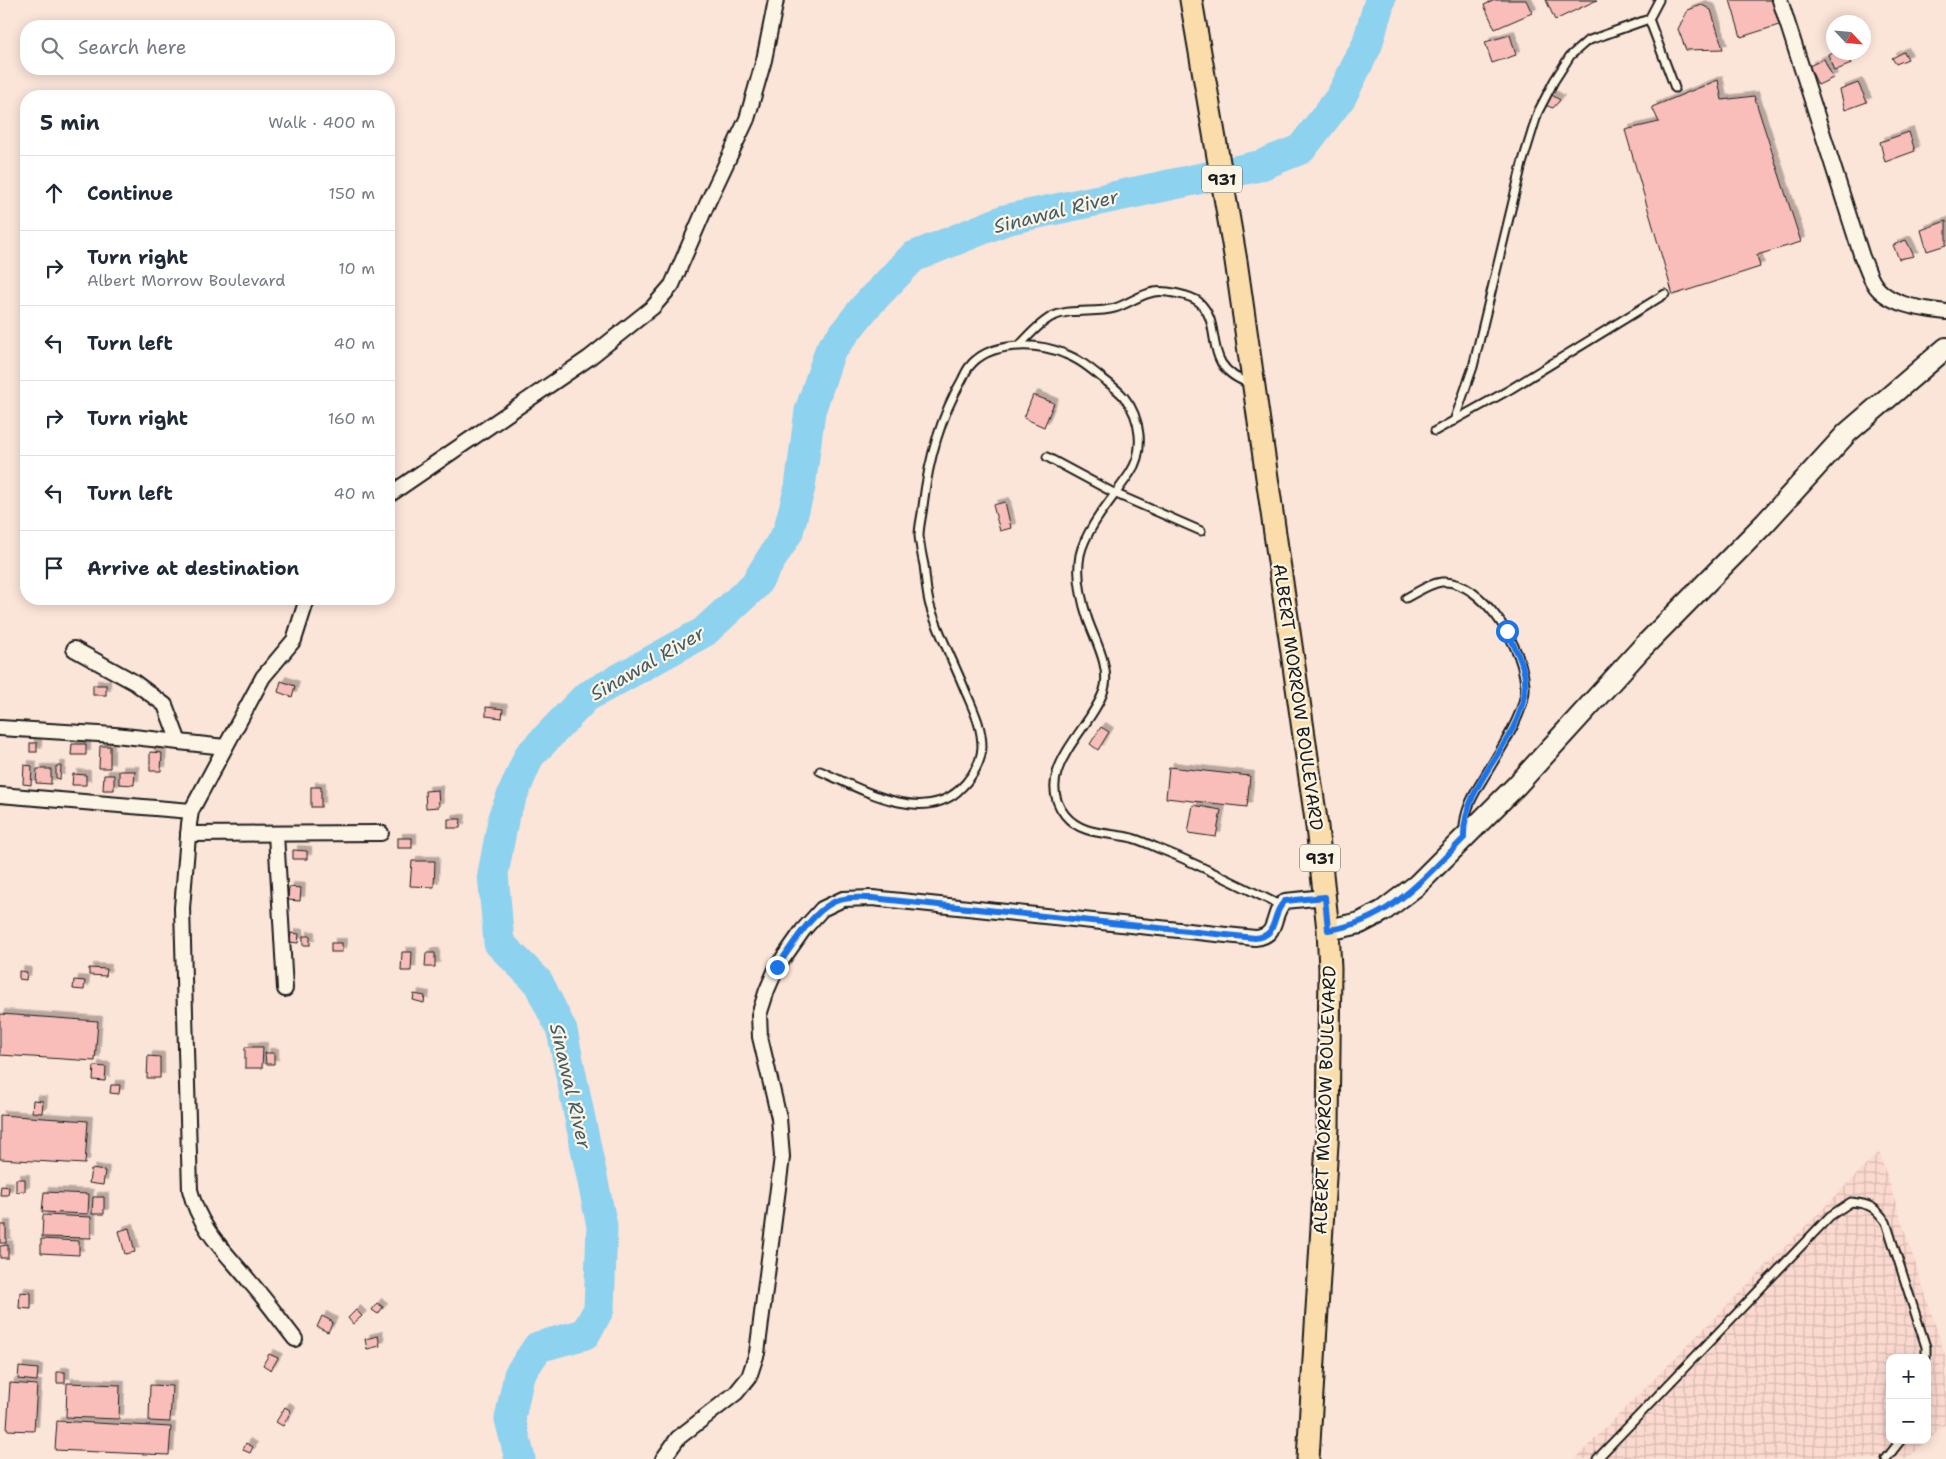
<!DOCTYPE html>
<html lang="en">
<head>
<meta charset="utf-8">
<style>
  :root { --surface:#fff; --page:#f2f2f3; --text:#1f2937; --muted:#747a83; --line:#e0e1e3 }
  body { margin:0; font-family:"Shantell Sans",sans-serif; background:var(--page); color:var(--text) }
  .controls { position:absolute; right:15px; bottom:15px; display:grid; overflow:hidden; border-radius:10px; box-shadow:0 2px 12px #0003 }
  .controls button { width:45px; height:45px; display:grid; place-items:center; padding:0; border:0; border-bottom:1px solid var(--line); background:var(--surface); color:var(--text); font:25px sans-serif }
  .compass { position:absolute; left:1826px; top:15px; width:45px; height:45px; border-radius:50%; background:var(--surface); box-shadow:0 2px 12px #0003; rotate:116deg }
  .stop { position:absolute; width:15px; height:15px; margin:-11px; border:4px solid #1a73e8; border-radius:50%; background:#fff }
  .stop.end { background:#1a73e8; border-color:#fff; box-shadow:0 1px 5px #0008 }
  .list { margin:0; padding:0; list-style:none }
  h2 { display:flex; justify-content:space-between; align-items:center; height:65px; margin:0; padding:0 20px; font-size:21px }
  h2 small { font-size:16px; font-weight:400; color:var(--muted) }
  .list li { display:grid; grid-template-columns:32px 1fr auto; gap:15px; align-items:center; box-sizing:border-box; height:75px; padding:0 20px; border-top:1px solid var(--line) }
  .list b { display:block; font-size:19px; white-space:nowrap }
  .list p { margin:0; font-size:16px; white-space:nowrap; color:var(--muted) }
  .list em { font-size:16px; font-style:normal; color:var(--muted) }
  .icon { flex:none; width:28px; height:28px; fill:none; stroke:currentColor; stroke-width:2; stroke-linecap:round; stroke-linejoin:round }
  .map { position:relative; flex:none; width:1946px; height:1459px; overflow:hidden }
  .search { position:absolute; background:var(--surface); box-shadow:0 2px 12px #0003; left:20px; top:20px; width:375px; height:55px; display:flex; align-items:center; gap:12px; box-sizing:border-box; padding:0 18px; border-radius:20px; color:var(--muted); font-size:19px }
  .panel { position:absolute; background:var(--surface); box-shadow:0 2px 12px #0003; left:20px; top:90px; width:375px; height:515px; border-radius:20px }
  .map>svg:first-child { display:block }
</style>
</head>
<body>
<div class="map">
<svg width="1946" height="1459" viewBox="0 0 1946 1459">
  <defs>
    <pattern id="industrial-grid" width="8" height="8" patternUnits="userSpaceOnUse" patternTransform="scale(1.25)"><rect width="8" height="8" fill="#fbd9cf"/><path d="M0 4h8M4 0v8" fill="none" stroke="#d7bab1"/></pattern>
    <filter id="shadow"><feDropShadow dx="4.5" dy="-4.5" stdDeviation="0" flood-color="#0004"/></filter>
  </defs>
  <rect width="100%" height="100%" fill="#fbe4d8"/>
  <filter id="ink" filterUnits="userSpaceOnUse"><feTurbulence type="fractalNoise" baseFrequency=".02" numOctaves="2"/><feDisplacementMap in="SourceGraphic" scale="10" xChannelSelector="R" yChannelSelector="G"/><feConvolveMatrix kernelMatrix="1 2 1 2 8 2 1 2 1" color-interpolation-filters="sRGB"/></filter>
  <g filter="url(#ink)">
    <path fill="url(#industrial-grid)" fill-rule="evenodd" d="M1879,1152L1946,1358V1424L1907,1459H1575ZM1890,1358H1927V1440H1890Z"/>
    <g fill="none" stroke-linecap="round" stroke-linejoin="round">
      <polyline stroke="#8dd2ef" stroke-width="31" points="520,1459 510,1419 519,1375 538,1347 585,1334 599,1309 602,1226 562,1031 538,982 499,943 493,874 504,815 529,756 586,697 704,632 755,585 788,532 800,487 810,411 830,351 865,307 913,257 1005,220 1259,166 1301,149 1341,97 1367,45 1380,0"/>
    </g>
    <g fill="#fabeba" stroke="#1c1c1c" filter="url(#shadow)">
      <polygon points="1495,0 1526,0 1532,13 1495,29 1484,5"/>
      <polygon points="1546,0 1597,0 1555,20"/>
      <polygon points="1730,0 1772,0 1782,24 1741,37"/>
      <polygon points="1702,5 1711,10 1723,49 1686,50 1678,29 1688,10"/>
      <polygon points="1510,35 1516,55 1492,63 1485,42"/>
      <polygon points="1834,52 1846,52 1851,64 1834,71 1828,54"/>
      <polygon points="1904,52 1908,59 1896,64 1892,58"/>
      <polygon points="1824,59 1833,78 1818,85 1809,66"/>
      <polygon points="1718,80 1722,100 1754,96 1801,242 1757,255 1760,267 1673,295 1625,130 1659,122 1652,107"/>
      <polygon points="1858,83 1867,102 1845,110 1840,90"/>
      <polygon points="1550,94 1560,100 1553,108 1545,105"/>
      <polygon points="1909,132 1915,151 1885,162 1880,142"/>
      <polygon points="1946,221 1946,245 1927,251 1921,230"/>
      <polygon points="1906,240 1914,256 1899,259 1893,245"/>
      <polygon points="1033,395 1054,403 1044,427 1024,418"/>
      <polygon points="1005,502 1011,528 1000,531 993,505"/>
      <polygon points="281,681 295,686 292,697 278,692"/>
      <rect x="93" y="685" width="13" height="10"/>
      <polygon points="486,707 503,709 502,718 486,716"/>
      <polygon points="1101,727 1109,732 1098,750 1090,744"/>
      <rect x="30" y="743" width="7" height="9"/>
      <polygon points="72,744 86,744 86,755 71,755"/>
      <polygon points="100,746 110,746 110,768 99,768"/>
      <polygon points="150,752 162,753 161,771 150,771"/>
      <polygon points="24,765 32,766 31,785 23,784"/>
      <polygon points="56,766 61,766 60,779 56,778"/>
      <polygon points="1169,767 1250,776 1247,807 1166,798"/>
      <polygon points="37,769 51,769 51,784 36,783"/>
      <polygon points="119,771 135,771 134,785 119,784"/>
      <polygon points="73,774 86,775 86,785 72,785"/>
      <polygon points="104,775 114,775 114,790 103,790"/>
      <rect x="311" y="787" width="10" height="20"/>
      <polygon points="438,790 439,807 426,808 425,791"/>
      <polygon points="1193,805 1221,810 1216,837 1188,833"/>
      <polygon points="448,819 461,819 460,828 448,828"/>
      <rect x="398" y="838" width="14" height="10"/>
      <polygon points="293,850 307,851 307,859 293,859"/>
      <polygon points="412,861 435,861 434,887 410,886"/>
      <polygon points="289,887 301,888 300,901 288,900"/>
      <polygon points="291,933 299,934 298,943 290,942"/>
      <rect x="303" y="936" width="7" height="9"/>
      <rect x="331" y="943" width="11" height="9"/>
      <polygon points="402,952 412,952 411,971 401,971"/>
      <polygon points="426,953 435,953 435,967 425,967"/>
      <polygon points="89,968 107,969 106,976 89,975"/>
      <polygon points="19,971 27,972 26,980 19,979"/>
      <polygon points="74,980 85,981 84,990 73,989"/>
      <polygon points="414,994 425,996 424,1003 413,1000"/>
      <polygon points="0,1014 98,1021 95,1061 0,1055"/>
      <polygon points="245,1047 263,1047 262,1068 245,1068"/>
      <polygon points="265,1053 274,1053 274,1064 266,1064"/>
      <polygon points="148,1056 160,1057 160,1078 147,1078"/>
      <polygon points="94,1066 106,1067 105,1081 93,1080"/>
      <polygon points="111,1085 120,1085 119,1094 110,1093"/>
      <polygon points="33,1100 43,1101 42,1113 32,1112"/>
      <polygon points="0,1115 88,1121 85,1164 0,1159"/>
      <polygon points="91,1169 105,1171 103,1185 89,1183"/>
      <polygon points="16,1179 25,1179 25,1191 16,1192"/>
      <polygon points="1,1186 9,1187 8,1195 0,1195"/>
      <polygon points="44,1192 89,1194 88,1214 42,1212"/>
      <polygon points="93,1197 104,1197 104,1214 92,1214"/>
      <polygon points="43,1215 91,1217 91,1238 42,1237"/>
      <rect x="0" y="1225" width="6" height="18"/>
      <polygon points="129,1228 135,1252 125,1254 119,1231"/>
      <polygon points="41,1239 79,1241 79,1255 41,1253"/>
      <polygon points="8,1245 8,1258 0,1258 0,1246"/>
      <polygon points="20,1292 31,1293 31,1309 19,1308"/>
      <polygon points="377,1303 383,1307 378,1314 372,1310"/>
      <polygon points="356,1310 362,1316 353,1324 348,1318"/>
      <polygon points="322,1316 333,1322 328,1332 317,1327"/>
      <polygon points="378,1336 380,1346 367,1349 365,1339"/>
      <polygon points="269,1354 278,1358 271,1370 263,1365"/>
      <polygon points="19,1367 38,1369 37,1381 18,1379"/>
      <rect x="57" y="1372" width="8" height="11"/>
      <polygon points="10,1383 37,1385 34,1431 7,1430"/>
      <polygon points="67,1383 120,1385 119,1419 66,1417"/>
      <polygon points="150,1385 172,1386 170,1422 149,1421"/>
      <polygon points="285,1407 291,1411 283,1426 276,1422"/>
      <polygon points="57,1421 171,1427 169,1455 55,1450"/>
      <polygon points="246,1443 253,1447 250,1453 243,1450"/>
    </g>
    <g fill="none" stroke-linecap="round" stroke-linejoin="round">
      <defs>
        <g id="lane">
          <polyline points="1649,19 1675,88"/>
          <path d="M1020,345C1029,335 1039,324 1051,317C1072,307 1094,314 1115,308C1128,304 1141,294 1154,292C1164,290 1191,295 1199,302C1226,327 1198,366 1251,384"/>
          <polyline points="1454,421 1473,367 1522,164 1538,112 1554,81 1570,56 1587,41 1649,19 1659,0"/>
          <polyline points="1435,431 1509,390 1665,294"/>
          <polyline points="1047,457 1114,493 1201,531"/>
          <path d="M1406,598C1432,584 1444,573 1472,592C1490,605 1505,626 1514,646C1520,658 1524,672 1525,686C1527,711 1496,757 1483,779C1473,795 1463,813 1464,832"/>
          <path d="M820,771C859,788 920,824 958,791C971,779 981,764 982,747C982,726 973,709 965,690C954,663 940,636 931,609C926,595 926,579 924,565C922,556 920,545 919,536C919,526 922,516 923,506C928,463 940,418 962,380C964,376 966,371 969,367C989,341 1037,342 1065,354C1079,359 1091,369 1102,378C1110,384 1118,390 1124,397C1141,418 1145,451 1130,473C1115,496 1086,527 1080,555C1076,577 1081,599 1088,620C1095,640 1111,668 1104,690C1091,730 1031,772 1065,815C1082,836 1109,832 1132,838C1142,841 1151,845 1160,849C1201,865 1240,886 1280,905"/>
          <path d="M1597,1459L1830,1216L1851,1202C1870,1204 1875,1207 1886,1222L1926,1347V1358"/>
          <polyline points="1886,1459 1901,1440"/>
        </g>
        <g id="street">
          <path d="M1780,0L1862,257C1866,265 1868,274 1873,282C1886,305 1922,309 1946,312"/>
          <polyline points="389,495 589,358 653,307 672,285 707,204 747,119 764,60 776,0"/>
          <polyline points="74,649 134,682 165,705 179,742"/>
          <polyline points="0,728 115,735 225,747"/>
          <polyline points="0,795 191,811"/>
          <polyline points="188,834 381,833"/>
          <polyline points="276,834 285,989"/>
          <path d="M295,1339C280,1320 266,1300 250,1282C225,1251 200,1230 190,1190L182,908L189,824L191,811L263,677L294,640L307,599"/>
          <path d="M663,1459L678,1438L736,1393L749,1377L757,1353L782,1157L779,1118L760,1037L759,1015L767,990L777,967L803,930L822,909L843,899L872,898L1255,938C1280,936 1270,914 1285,901L1325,897"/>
        </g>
        <polyline id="secondary" points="1328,930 1360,923 1383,911 1417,885 1517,785 1641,649 1765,523 1847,433 1946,348"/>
        <polyline id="primary" points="1191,0 1236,261 1317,827 1328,930 1330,969 1328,1127 1308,1459"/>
      </defs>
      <use href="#lane" stroke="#1c1c1c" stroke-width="11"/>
      <use href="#street" stroke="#1c1c1c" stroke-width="18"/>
      <use href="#secondary" stroke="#1c1c1c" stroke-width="24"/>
      <use href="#primary" stroke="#1c1c1c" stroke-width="25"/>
      <use href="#lane" stroke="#fcf5e5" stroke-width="7"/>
      <use href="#street" stroke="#fcf5e5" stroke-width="14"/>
      <use href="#secondary" stroke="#fcf5e5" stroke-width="20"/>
      <use href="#primary" stroke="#fbddab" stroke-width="21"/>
    </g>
  </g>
  <g fill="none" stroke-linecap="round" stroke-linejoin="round" filter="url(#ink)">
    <path stroke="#1a73e8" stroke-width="6" d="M777,967C792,946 817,902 844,899C853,897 863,898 872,898L1255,938C1280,936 1270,914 1285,901L1325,897L1328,930C1389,922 1423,879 1464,838C1462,781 1521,744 1525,688C1527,668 1515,648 1507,631"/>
  </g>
  <g text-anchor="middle" stroke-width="4.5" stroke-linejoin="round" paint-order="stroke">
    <g fill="#fcf5e5" stroke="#5f5d58" stroke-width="1">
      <rect x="1202" y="165.5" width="40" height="27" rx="4"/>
      <rect x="1300" y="844.5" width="40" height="27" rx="4"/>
    </g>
    <g font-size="16" font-weight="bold" fill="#1c1c1c">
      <text x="1222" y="185">931</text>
      <text x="1320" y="864">931</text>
    </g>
    <g font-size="18" fill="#1c1c1c" stroke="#fcf5e5">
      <text transform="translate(1298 697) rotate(82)" y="6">ALBERT MORROW BOULEVARD</text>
      <text transform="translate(1325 1100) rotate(-88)" y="6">ALBERT MORROW BOULEVARD</text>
    </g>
    <g font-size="19" font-style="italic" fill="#445c66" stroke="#fcf5e5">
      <text transform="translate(1056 211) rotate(-14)" y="7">Sinawal River</text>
      <text transform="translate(647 663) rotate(-30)" y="7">Sinawal River</text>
      <text transform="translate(571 1086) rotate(77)" y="7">Sinawal River</text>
    </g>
  </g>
</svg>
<div class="controls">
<button>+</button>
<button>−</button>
</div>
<svg class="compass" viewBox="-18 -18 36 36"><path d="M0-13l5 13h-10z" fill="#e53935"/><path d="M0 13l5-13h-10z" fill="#747a83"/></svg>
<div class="stop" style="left:1507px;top:631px"></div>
<div class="stop end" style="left:777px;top:967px"></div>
<div class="search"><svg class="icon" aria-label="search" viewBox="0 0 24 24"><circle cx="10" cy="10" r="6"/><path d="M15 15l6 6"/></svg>Search here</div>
<section class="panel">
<h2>5 min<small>Walk · 400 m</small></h2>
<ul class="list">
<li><svg class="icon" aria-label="ahead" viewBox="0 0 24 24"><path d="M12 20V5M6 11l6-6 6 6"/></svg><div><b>Continue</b></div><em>150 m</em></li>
<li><svg class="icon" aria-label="right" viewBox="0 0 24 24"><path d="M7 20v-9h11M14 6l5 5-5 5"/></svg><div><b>Turn right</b><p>Albert Morrow Boulevard</p></div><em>10 m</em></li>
<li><svg class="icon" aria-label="left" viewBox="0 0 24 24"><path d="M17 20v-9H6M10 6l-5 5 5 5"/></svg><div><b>Turn left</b></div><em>40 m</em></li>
<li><svg class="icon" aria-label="right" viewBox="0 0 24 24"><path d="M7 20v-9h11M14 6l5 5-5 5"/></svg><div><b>Turn right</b></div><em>160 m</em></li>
<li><svg class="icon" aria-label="left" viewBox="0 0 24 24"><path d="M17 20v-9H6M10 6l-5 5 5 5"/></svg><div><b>Turn left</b></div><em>40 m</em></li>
<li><svg class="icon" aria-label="arrive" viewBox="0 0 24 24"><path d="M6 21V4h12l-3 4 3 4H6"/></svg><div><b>Arrive at destination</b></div></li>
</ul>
</section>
</div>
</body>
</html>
